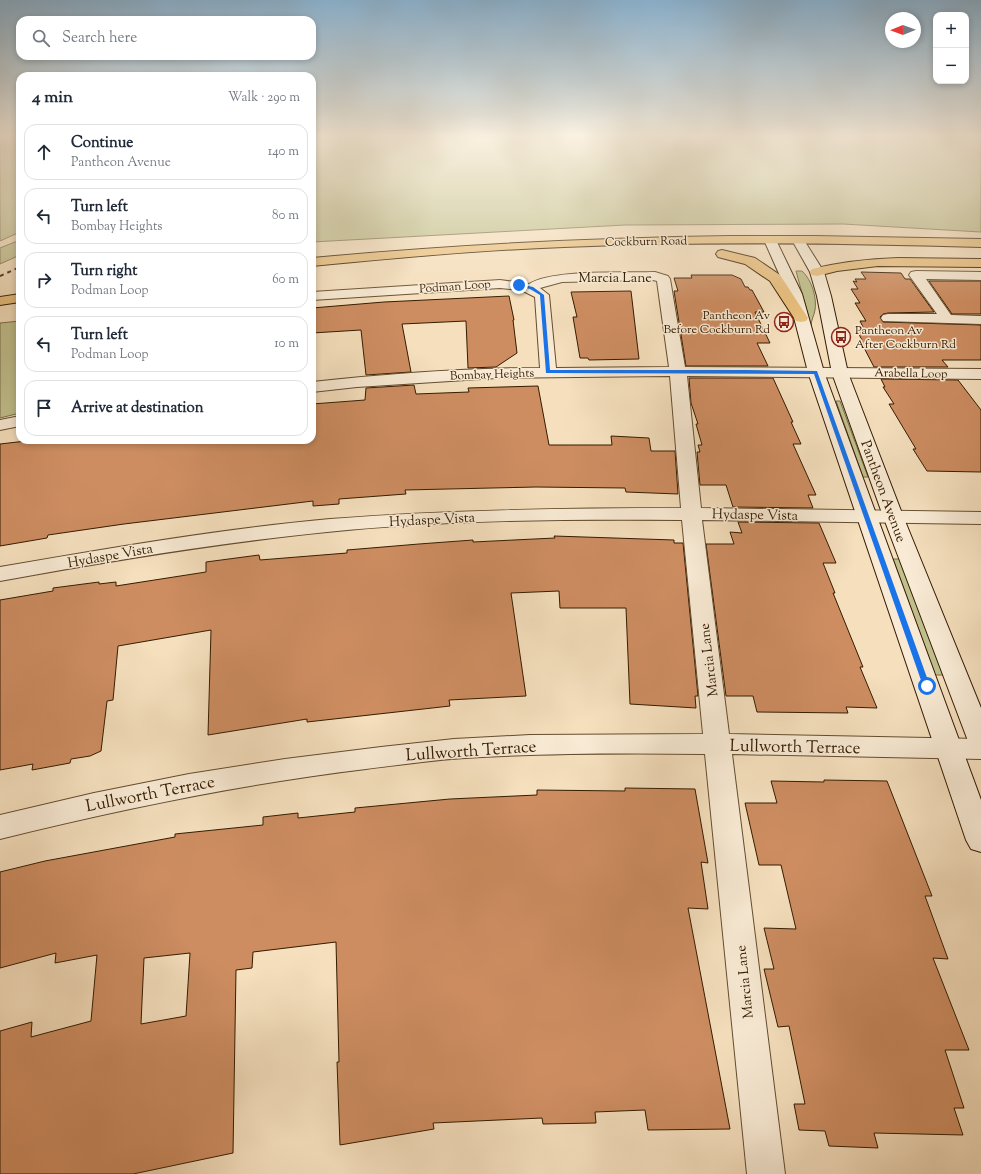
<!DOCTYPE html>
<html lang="en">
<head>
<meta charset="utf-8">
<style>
  :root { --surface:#fff; --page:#f6f6f7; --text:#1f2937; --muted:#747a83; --line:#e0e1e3 }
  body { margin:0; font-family:"Sorts Mill Goudy",serif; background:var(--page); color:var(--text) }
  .controls { position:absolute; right:12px; top:12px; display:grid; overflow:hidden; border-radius:8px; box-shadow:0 2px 6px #0003 }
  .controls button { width:36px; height:36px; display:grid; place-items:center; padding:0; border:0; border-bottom:1px solid var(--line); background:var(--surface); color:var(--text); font:20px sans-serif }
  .compass { position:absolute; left:885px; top:12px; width:36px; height:36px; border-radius:50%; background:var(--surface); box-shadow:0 2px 6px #0003; rotate:269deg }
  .stop { position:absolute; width:12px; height:12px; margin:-9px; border:3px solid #1a73e8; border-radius:50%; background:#fff }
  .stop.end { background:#1a73e8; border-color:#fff; box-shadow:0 1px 4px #0008 }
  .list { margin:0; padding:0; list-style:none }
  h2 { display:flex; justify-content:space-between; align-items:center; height:52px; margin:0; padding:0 16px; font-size:17px }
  h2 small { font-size:13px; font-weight:400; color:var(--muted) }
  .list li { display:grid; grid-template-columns:26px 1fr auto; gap:12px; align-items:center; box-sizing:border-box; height:56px; margin:0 8px 8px; padding:0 8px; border:1px solid var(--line); border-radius:12px }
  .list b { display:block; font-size:15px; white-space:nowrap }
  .list p { margin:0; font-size:13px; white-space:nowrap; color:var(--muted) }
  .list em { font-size:13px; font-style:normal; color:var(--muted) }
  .icon { flex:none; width:22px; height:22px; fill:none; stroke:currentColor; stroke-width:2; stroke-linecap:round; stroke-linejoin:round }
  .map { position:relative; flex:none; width:981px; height:1174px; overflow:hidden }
  .search { position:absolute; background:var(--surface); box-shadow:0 2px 6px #0003; left:16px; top:16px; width:300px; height:44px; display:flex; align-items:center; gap:10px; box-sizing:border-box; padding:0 14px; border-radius:12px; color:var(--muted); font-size:15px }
  .panel { position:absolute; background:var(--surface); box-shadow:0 2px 6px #0003; left:16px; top:72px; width:300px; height:372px; border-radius:12px }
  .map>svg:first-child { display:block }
</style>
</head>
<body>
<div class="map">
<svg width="981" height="1174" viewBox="0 0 981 1174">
  <rect width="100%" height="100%" fill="#f5dfbd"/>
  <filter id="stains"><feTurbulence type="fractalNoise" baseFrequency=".005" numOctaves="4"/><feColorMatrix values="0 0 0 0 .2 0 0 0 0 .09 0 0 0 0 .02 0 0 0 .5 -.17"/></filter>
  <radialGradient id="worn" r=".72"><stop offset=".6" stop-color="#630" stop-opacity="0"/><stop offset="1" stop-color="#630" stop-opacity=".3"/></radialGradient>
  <g fill="#c0c08e" stroke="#7a6e47">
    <polygon points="0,137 20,137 20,232 0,241"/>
    <polygon points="312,137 981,137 981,232 843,224 625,225 312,242"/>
    <polygon points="20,240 20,255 0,264 0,248"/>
    <path d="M796,271H802C812,280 817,298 815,310C814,316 811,320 811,326Z"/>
    <polygon points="20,321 20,413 0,418 0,323"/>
    <polygon points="836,401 840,401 868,477 863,477"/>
    <polygon points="893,559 900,559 944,675 935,675"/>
  </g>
  <g fill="#cd8d61" stroke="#341b00" fill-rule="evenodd">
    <polygon points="861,272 901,273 905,279 910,279 934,312 888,313 883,314 880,317 883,322 981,325 981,360 942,360 948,367 874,367 860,340 862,340 855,327 863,327 860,321 866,321 855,303 860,303 851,289 858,289 853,281 857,282 855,279 866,279"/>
    <polygon points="691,275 732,275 741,279 745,287 748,287 750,290 752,290 764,312 755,312 770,343 757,343 768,366 686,366 674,291 678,291 674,278 692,278"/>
    <polygon points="929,281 981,281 981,314 952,314"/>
    <polygon points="631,291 639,359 589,360 588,358 580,358 573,317 577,317 571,292"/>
    <polygon points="509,296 514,320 513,320 517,353 496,367 468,368 466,321 402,324 411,372 366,375 361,330 312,333 312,308 384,302"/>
    <polygon points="689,378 773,378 793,422 791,422 801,444 793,444 816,495 808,495 813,508 733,507 726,485 700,485 697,452 700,452 698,445 702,445 696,424 698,424 691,403"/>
    <polygon points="881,379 958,380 981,410 981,472 927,471 913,449 916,449 889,404 894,404 883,387 885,387"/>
    <polygon points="414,385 416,394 469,392 468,388 538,386 549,445 612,445 611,436 649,438 651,451 675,451 678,494 626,492 625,488 536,487 405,490 406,494 339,499 339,504 313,506 313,501 124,524 48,535 47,538 0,546 0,444 35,440 312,440 312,404 365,400 366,388"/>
    <polygon points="738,522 819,523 836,563 823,563 835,593 833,593 863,667 860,667 877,708 846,707 848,713 757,712 753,696 726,696 706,544 734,544 730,532 742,533"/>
    <polygon points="554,536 674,540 674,543 683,543 698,696 695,696 696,708 630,704 626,608 560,608 559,591 511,593 526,696 449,700 450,706 307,722 307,719 208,735 211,630 118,646 113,700 107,701 101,751 90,756 71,759 70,763 32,770 33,764 0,770 0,600 53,591 53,588 99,582 99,584 116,582 116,586 206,572 206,562 259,555 260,560 347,553 347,550 419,544 473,540 473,542 555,538"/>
    <polygon points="824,780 887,781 932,896 925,896 948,959 933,958 969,1050 945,1050 964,1108 954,1108 963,1135 874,1133 878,1148 829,1146 825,1131 799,1130 794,1104 805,1104 789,1026 778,1027 764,969 774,969 764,928 796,929 781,865 759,865 745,803 777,803 771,781 824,782"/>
    <path d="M625,788L695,789L708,863L701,862L708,909L688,908L730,1129L648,1130L645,1110L595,1112L596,1123L543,1124L542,1118L433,1123L434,1129L340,1145L337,1062H339L336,942L253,952L252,968L236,970L233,1153L133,1174H0V1031L32,1022L31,1037L91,1021L97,955L55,963L56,953L0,968V872L45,861L175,837V834L263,825V817L298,813V818L355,812V808L450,799L537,795V790L625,791ZM190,953L186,1016L141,1024L144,958Z"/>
  </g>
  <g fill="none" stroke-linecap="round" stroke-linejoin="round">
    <defs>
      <g id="minor">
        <polygon points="916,271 981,272 981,280 926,279 951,315 981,316 981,324 883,321 881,318 883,315 888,314 937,314 909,275 911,272"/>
        <path d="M655,272L668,276L670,279L685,367L981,369V379L687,376L701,508L981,512V524L702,520L729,734L981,739V759L732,754L785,1174H747L705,754C625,753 545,753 465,758C432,760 399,765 366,769C242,784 121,809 0,839V815L94,793L189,774L285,759L381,747L454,739L530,735L703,734L682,520C564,519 445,520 327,532C217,543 109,561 0,581V567C110,548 219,529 330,519C447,510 564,508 681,508L670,376L497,378L357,387L312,392V382C387,374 464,368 540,368L535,297L521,290L500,288L312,300V292L500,280L529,284C552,269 625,273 655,272ZM653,280L657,281L669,367L556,368L549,295L540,288L562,282Z"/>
        <polygon points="20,416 20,426 0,430 0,420"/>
      </g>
      <g id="secondary">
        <polygon points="770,236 774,237 776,240 802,294 824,372 981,800 981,852 971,849 966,840 808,372 788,294 764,240 766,237"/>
        <polygon points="798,236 802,237 824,272 831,296 848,373 903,516 981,708 981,751 972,748 968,741 883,516 832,373 817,296 810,272 792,240 794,237"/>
      </g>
      <g id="primary">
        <path d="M730,236H814L981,239V247C842,243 703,241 564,247C480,250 396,258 312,266V258C451,245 590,238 730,236Z"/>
        <polygon points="722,250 755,258 780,275 808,318 806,321 801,322 796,321 770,281 745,264 718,257 716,254 718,251"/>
        <path d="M898,258L981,259V267L878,266L837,271L817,276L812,275L810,272L812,269C841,262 869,259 898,258Z"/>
        <polygon points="20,294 20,302 0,305 0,297"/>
      </g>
    </defs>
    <use href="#minor" stroke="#644c2f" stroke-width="2"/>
    <use href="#secondary" stroke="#341b00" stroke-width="2"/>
    <use href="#primary" stroke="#341b00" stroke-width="2"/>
    <use href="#minor" fill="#f8ead4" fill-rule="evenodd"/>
    <use href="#secondary" fill="#f8ead4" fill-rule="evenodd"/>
    <use href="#primary" fill="#eac07e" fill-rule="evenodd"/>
    <polyline stroke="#341b00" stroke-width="2" stroke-dasharray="4 4" stroke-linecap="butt" points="0,276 20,267"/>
  </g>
  <linearGradient id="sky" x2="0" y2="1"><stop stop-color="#8bb6d6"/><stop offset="0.45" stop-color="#faf1e1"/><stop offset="1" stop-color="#faf1e1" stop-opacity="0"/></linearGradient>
  <rect width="981" height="302" fill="url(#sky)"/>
  <polygon fill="#1a73e8" points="519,284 533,287 544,295 550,370 745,370 817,371 930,686 929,688 927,689 923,686 814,374 546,373 540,295 530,289 518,286"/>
  <defs>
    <symbol id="bus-ring" viewBox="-11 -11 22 22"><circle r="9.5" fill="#f8ead4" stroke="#8f2418" stroke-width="1.5"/><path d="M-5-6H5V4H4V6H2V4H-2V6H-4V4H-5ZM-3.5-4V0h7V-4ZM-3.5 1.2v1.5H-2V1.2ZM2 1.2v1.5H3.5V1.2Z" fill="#8f2418"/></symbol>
  </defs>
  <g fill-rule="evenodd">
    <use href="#bus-ring" x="773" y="311" width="22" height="22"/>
    <use href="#bus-ring" x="830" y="326" width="22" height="22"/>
  </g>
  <g text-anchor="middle" stroke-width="3" stroke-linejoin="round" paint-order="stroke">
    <g font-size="12" fill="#341b00" stroke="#f8ead4">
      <text transform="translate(646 241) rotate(-1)" y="4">Cockburn Road</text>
      <text transform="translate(455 286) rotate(-4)" y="4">Podman Loop</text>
      <text transform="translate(911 373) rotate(1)" y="4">Arabella Loop</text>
      <text transform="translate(492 374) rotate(-2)" y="4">Bombay Heights</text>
    </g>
    <g font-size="12" fill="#341b00" stroke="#f8ead4" text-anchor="end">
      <text x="770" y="319">Pantheon Av<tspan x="770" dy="14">Before Cockburn Rd</tspan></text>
      <text x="855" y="334" text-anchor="start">Pantheon Av<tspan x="855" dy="14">After Cockburn Rd</tspan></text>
    </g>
    <g font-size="14" fill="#341b00" stroke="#f8ead4">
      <text x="615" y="282">Marcia Lane</text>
      <text transform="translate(884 491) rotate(70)" y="5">Pantheon Avenue</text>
      <text transform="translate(755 514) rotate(1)" y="5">Hydaspe Vista</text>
      <text transform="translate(432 519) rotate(-3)" y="5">Hydaspe Vista</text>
      <text transform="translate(110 555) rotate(-10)" y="5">Hydaspe Vista</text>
      <text transform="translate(708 660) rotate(-97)" y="5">Marcia Lane</text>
      <text transform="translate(744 982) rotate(-96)" y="5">Marcia Lane</text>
    </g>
    <g font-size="17" fill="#341b00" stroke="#f8ead4">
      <text transform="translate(795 746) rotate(1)" y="6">Lullworth Terrace</text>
      <text transform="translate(471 750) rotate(-4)" y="6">Lullworth Terrace</text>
      <text transform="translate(150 793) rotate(-11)" y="6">Lullworth Terrace</text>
    </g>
  </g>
  <rect width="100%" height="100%" filter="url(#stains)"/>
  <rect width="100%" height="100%" fill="url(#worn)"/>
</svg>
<div class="controls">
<button>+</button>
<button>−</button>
</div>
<svg class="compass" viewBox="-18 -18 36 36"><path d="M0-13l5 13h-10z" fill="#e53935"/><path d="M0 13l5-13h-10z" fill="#747a83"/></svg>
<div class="stop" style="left:927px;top:686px"></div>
<div class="stop end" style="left:519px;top:285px"></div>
<div class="search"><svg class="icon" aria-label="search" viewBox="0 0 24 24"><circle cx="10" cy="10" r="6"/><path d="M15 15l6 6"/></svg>Search here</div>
<section class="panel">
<h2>4 min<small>Walk · 290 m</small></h2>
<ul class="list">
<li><svg class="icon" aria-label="ahead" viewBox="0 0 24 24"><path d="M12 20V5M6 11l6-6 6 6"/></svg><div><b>Continue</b><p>Pantheon Avenue</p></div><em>140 m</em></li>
<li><svg class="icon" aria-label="left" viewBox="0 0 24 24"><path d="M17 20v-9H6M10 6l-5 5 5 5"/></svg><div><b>Turn left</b><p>Bombay Heights</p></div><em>80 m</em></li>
<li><svg class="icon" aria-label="right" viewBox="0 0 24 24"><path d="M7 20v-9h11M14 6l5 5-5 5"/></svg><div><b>Turn right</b><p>Podman Loop</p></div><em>60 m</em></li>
<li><svg class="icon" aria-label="left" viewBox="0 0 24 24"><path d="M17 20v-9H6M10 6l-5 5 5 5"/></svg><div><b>Turn left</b><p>Podman Loop</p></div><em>10 m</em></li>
<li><svg class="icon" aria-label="arrive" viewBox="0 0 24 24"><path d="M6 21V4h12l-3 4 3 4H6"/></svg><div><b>Arrive at destination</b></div></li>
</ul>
</section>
</div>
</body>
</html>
